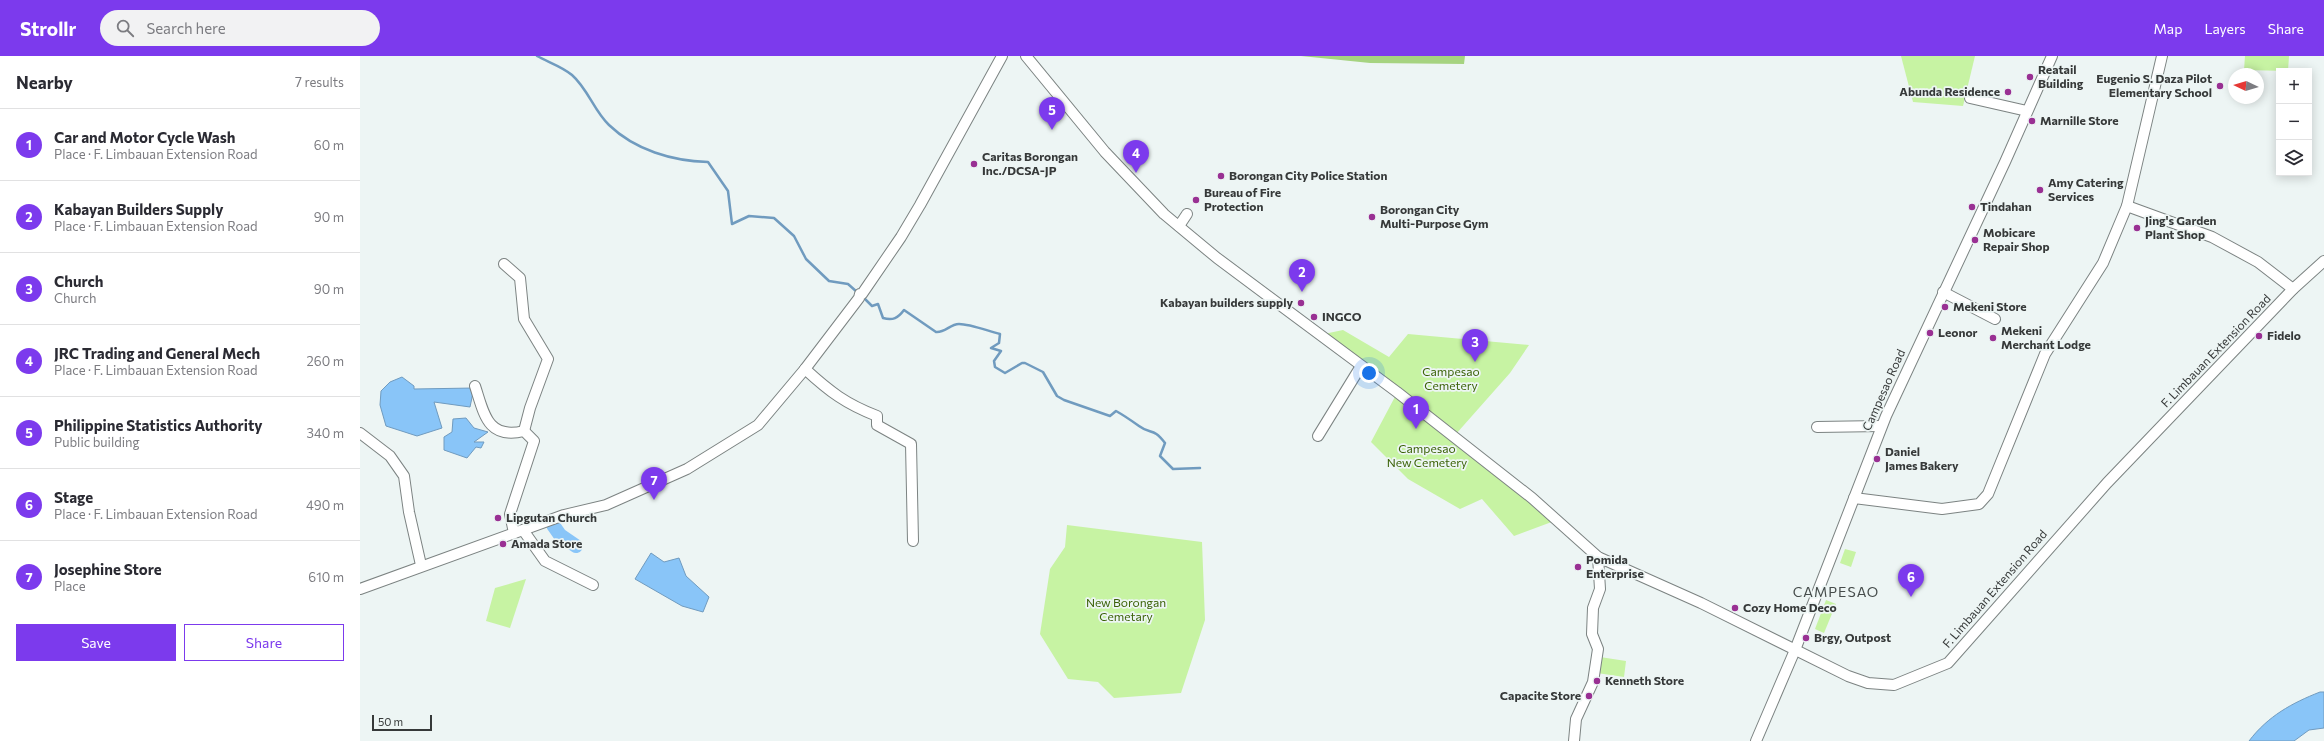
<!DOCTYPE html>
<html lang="en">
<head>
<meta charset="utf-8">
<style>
  :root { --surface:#fff; --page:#f2f2f3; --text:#2b2b33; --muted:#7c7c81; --line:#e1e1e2; --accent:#7c3aed }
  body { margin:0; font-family:Commissioner,sans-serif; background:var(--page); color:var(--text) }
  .controls { position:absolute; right:12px; top:12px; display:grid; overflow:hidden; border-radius:0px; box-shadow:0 2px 10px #0003 }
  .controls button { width:36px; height:36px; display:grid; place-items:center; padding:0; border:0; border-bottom:1px solid var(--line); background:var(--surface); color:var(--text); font:20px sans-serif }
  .compass { position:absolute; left:1868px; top:12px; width:36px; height:36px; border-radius:50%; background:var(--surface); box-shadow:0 2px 10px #0003; rotate:274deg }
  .scale { position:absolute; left:12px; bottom:10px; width:60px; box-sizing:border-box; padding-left:4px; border:2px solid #363939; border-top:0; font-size:11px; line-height:14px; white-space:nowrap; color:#363939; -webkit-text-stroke:3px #edf5f4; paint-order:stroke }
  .you { position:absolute; left:1009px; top:317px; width:14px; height:14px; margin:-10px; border:3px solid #fff; border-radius:50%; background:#1a73e8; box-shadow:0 0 0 6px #1a73e833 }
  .badge { display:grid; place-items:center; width:26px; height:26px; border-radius:50%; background:var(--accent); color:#fff; font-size:13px; font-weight:700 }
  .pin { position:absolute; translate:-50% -33px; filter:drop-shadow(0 1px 2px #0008) }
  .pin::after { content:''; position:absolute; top:21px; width:14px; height:12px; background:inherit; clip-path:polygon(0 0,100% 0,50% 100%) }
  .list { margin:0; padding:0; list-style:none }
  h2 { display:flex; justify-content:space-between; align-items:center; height:52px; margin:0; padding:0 16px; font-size:17px }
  h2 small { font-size:13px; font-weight:400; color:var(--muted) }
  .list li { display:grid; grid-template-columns:26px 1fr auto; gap:12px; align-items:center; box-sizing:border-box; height:72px; padding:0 16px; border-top:1px solid var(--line) }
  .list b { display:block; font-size:15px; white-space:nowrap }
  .list p { margin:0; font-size:13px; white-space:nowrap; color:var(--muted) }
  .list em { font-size:13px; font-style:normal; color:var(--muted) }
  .actions { display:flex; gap:8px; padding:12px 16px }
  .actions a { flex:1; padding:9px 0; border:1px solid var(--accent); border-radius:0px; text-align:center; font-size:14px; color:var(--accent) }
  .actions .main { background:var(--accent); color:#fff }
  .icon { flex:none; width:22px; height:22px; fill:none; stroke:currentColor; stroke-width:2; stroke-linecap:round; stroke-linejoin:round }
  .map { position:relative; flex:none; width:1964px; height:685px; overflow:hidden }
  header { display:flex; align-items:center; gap:24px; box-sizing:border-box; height:56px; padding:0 20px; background:var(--accent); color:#fff }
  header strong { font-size:19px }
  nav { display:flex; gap:22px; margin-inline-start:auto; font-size:14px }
  .search { width:280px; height:36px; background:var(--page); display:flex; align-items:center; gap:10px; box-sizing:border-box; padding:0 14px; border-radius:22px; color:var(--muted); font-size:15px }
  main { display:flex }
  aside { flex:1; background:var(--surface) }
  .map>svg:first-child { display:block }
</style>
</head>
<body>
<header>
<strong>Strollr</strong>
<div class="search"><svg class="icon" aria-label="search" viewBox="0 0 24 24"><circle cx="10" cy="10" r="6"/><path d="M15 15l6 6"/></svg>Search here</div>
<nav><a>Map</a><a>Layers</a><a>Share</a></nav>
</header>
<main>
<aside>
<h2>Nearby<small>7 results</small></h2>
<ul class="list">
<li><span class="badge">1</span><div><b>Car and Motor Cycle Wash</b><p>Place · F. Limbauan Extension Road</p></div><em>60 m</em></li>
<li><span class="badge">2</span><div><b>Kabayan Builders Supply</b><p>Place · F. Limbauan Extension Road</p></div><em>90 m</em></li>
<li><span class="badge">3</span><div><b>Church</b><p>Church</p></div><em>90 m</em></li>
<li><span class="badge">4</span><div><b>JRC Trading and General Mech</b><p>Place · F. Limbauan Extension Road</p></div><em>260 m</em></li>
<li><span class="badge">5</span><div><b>Philippine Statistics Authority</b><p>Public building</p></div><em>340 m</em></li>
<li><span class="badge">6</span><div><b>Stage</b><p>Place · F. Limbauan Extension Road</p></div><em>490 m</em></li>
<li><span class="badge">7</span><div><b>Josephine Store</b><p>Place</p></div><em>610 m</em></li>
</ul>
<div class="actions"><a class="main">Save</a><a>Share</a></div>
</aside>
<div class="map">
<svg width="1964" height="685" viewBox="0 0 1964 685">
  <rect width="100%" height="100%" fill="#edf5f4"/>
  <g fill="#c7f3a3">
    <polygon points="1541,0 1615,0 1603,50 1553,46"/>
    <polygon points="1885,0 1929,0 1928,15 1884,14"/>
    <polygon points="983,274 1029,301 1048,278 1169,289 1150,317 1096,378 964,278"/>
    <polygon points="1037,337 1197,464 1154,480 1122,443 1100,453 1048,423 1011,386"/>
    <polygon points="707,469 842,486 845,564 821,637 754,642 738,626 708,623 680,578 690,513 705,491"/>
    <polygon points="1485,493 1496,496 1491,511 1480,507"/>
    <polygon points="166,523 150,572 126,565 135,532"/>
    <polygon points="1466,544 1476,548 1464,577 1455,573"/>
    <polygon points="1240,601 1266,605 1264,621 1237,617"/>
  </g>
  <polygon fill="#a6d380" points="941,0 1105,0 1104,8 1010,7"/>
  <g fill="#89c5f8" stroke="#709bbf">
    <polygon points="42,321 54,330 54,333 114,332 110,351 74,346 82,372 57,380 26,370 20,349 21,335 30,326"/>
    <polygon points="106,362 114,372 128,376 114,386 124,386 121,392 116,391 107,402 84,394 84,381 92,376 93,363"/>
    <polygon points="291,497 304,506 319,502 326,520 349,541 343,556 322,550 275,523"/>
    <path d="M1960,636H1964V672L1949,674L1934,685H1889C1908,660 1932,647 1960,636Z"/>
  </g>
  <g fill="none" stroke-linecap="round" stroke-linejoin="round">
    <g stroke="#709bbf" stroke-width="2.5">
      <path d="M177,0C188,6 203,11 212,19C228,33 234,55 249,69C275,94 312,105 348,106L368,135L372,168L389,160L414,162L434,180L446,203L469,225L488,228L497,236"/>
      <path d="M503,241L512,250L518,248L523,262C533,265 538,262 544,254L576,276C585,277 590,268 599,268C610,268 628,275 640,278L639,287L631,292L641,295L634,305L635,311L645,317L662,307H665L683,316L697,340L704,344L750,360L756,355C765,360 772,365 779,370C791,379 793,371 805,387L800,400L813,413L840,412"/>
    </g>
    <polyline stroke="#89c5f8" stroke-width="14" points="193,469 200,479 216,490"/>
    <defs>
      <g id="minor">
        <polyline points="666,0 745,96 804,158 857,202 1037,336 1172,442 1238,501 1341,547 1488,620 1508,627 1534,629 1588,607 1747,427 1933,233 1964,205"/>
        <polyline points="1610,42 1667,55"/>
        <polyline points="1767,150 1852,181 1898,206 1933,233"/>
        <polyline points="819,170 827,158"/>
        <polyline points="144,208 160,222 164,263 188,303 170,352 164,375"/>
        <polyline points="1583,236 1635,263"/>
        <path d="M445,313C470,336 486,348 517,360V369L551,388L553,485"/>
        <path d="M115,330C124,357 127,384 164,375L174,385L150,458L154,477"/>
        <polyline points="1457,371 1521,370"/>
        <polyline points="0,377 30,400 44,420 49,456 61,509"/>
        <polyline points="958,380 1001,310"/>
        <polyline points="1494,442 1582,453 1619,448 1628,438 1685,298 1743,207 1767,150 1802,0"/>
        <polyline points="163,474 185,505 233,529"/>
        <polyline points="0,533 204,459 246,449 327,413 398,369 445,313 499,242 500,238 502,238 541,181 560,149 642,0"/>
        <polyline points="1214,685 1216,663 1233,626 1238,593 1232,578 1233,552 1240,533 1238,501"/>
        <polyline points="1396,685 1435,594 1526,360 1645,106 1692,0"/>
      </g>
    </defs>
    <use href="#minor" stroke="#7c8382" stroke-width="12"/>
    <use href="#minor" stroke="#fff" stroke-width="10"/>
  </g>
  <g fill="#993093" stroke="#edf5f4" stroke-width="1.5">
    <circle cx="1670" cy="21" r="4"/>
    <circle cx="1860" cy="30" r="4"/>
    <circle cx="1648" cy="36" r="4"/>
    <circle cx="1672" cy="65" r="4"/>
    <circle cx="614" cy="108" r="4"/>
    <circle cx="861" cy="120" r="4"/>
    <circle cx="1680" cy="134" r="4"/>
    <circle cx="836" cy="144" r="4"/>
    <circle cx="1612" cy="151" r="4"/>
    <circle cx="1012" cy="161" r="4"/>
    <circle cx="1777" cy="172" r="4"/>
    <circle cx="1615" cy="184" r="4"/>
    <circle cx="941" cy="247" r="4"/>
    <circle cx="1585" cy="251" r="4"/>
    <circle cx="954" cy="261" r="4"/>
    <circle cx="1570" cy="277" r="4"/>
    <circle cx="1899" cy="280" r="4"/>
    <circle cx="1633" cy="282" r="4"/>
    <circle cx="1517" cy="403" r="4"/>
    <circle cx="138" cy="462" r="4"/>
    <circle cx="143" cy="488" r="4"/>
    <circle cx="1218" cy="511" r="4"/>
    <circle cx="1375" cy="552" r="4"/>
    <circle cx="1446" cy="582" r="4"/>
    <circle cx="1237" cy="625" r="4"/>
    <circle cx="1229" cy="640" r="4"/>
  </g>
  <g text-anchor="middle" stroke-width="3.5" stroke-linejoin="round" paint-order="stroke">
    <g font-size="12" font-weight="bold" fill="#363939" stroke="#edf5f4" text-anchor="start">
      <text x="1678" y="18">Reatail<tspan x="1678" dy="14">Building</tspan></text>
      <text x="1852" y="27" text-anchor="end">Eugenio S. Daza Pilot<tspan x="1852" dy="14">Elementary School</tspan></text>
      <text x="1640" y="40" text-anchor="end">Abunda Residence</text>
      <text x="1680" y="69">Marnille Store</text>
      <text x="622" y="105">Caritas Borongan<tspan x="622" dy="14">Inc./DCSA-JP</tspan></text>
      <text x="869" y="124">Borongan City Police Station</text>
      <text x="1688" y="131">Amy Catering<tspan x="1688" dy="14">Services</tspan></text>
      <text x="844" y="141">Bureau of Fire<tspan x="844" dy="14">Protection</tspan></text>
      <text x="1620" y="155">Tindahan</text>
      <text x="1020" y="158">Borongan City<tspan x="1020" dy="14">Multi-Purpose Gym</tspan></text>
      <text x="1785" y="169">Jing's Garden<tspan x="1785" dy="14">Plant Shop</tspan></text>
      <text x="1623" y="181">Mobicare<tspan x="1623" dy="14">Repair Shop</tspan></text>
      <text x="933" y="251" text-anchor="end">Kabayan builders supply</text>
      <text x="1593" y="255">Mekeni Store</text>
      <text x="962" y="265">INGCO</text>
      <text x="1641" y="279">Mekeni<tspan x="1641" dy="14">Merchant Lodge</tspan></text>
      <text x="1578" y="281">Leonor</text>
      <text x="1907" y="284">Fidelo</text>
      <text x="1525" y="400">Daniel<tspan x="1525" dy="14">James Bakery</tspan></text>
      <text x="146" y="466">Lipgutan Church</text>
      <text x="151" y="492">Amada Store</text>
      <text x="1226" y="508">Pomida<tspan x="1226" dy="14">Enterprise</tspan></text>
      <text x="1383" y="556">Cozy Home Deco</text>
      <text x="1454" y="586">Brgy, Outpost</text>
      <text x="1245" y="629">Kenneth Store</text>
      <text x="1221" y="644" text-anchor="end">Capacite Store</text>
    </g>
    <g font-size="12" fill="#363939" stroke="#edf5f4">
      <text transform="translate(1856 295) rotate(-46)" y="4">F. Limbauan Extension Road</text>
      <text transform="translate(1524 334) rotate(-66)" y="4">Campesao Road</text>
      <text transform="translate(1635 533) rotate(-49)" y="4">F. Limbauan Extension Road</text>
    </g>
    <g font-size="12" fill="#3b6207" stroke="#edf5f4">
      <text x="1091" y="320">Campesao<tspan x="1091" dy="14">Cemetery</tspan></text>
      <text x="1067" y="397">Campesao<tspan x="1067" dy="14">New Cemetery</tspan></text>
      <text x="766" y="551">New Borongan<tspan x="766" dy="14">Cemetary</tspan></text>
    </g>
    <g font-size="14" letter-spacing="1" fill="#464c4b" stroke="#edf5f4">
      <text x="1476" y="541">CAMPESAO</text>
    </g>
  </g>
</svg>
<div class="controls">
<button>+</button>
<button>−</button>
<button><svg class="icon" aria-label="layers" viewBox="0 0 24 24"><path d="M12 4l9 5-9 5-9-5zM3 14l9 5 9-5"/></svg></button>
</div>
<svg class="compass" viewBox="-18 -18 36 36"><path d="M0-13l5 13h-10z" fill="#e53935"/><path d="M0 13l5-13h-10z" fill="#7c7c81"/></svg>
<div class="scale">50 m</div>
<div class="you"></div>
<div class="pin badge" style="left:1056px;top:373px">1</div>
<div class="pin badge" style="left:942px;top:236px">2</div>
<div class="pin badge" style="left:1115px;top:306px">3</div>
<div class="pin badge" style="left:776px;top:117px">4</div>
<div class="pin badge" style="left:692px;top:74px">5</div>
<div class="pin badge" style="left:1551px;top:541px">6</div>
<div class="pin badge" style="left:294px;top:444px">7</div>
</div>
</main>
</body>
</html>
